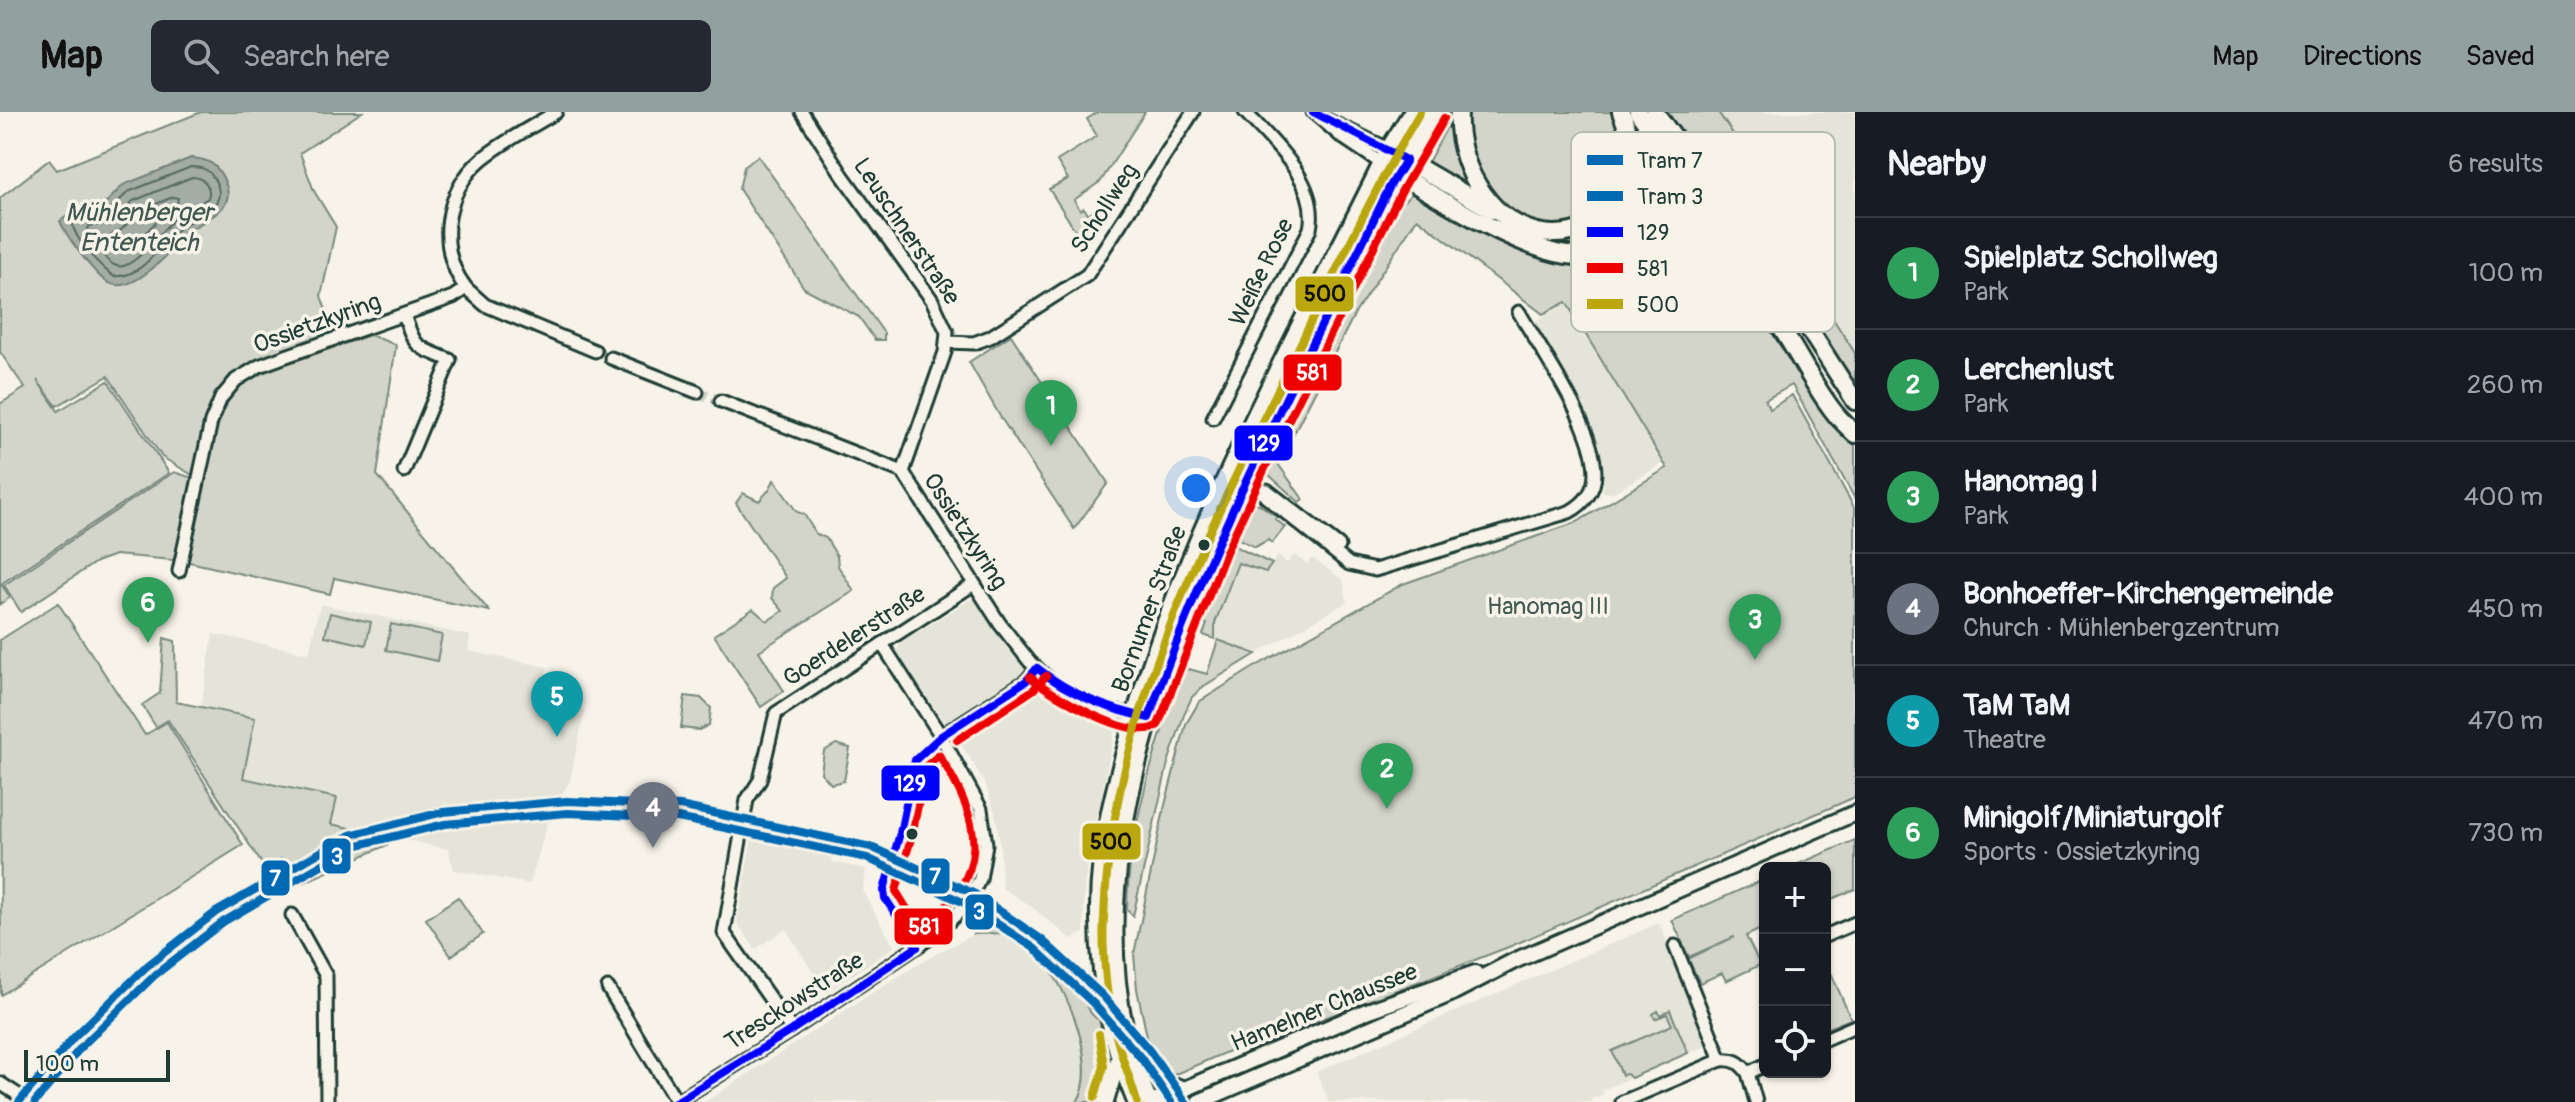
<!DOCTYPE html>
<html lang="en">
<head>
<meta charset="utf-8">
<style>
  :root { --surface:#171b24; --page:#242831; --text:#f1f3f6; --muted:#9ea1a6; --line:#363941; --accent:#92a19f }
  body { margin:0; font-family:Pangolin,sans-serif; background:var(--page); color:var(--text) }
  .controls { position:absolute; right:24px; bottom:24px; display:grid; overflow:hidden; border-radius:12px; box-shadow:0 2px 6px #0004 }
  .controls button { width:72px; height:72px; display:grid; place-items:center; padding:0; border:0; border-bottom:2px solid var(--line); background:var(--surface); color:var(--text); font:40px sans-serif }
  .scale { position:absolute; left:24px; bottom:20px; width:146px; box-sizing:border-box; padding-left:8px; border:4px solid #1f3d34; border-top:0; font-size:22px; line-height:28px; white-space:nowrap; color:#1f3d34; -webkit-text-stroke:6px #f7f3e8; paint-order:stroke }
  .you { position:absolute; left:1196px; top:376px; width:28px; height:28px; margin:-20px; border:6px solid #fff; border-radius:50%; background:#1a73e8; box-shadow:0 0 0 12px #1a73e833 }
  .badge { display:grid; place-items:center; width:52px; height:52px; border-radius:50%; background:var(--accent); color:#fff; font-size:26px; font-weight:700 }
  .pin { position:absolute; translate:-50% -66px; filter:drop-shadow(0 2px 4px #0008) }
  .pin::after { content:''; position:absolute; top:42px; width:28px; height:24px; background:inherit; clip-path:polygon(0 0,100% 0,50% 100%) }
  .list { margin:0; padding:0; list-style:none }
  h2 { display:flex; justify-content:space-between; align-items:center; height:104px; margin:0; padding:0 32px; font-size:34px }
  h2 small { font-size:26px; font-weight:400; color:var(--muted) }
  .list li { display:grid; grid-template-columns:52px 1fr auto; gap:24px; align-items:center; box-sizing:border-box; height:112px; padding:0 32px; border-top:2px solid var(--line) }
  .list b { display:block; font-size:30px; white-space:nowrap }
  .list p { margin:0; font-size:26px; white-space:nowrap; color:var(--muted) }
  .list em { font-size:26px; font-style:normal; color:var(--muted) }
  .icon { flex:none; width:44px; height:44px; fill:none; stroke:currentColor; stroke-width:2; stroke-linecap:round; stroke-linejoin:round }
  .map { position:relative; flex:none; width:1855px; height:990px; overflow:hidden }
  header { display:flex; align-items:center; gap:48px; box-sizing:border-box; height:112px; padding:0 40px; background:var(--accent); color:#111 }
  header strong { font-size:38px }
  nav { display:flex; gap:44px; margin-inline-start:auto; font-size:28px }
  .search { width:560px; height:72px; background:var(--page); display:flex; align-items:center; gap:20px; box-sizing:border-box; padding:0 28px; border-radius:12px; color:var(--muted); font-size:30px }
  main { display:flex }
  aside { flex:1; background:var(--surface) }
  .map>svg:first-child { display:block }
</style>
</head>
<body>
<header>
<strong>Map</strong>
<div class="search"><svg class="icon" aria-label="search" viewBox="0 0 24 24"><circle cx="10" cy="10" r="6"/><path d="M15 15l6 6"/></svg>Search here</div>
<nav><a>Map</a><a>Directions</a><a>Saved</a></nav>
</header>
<main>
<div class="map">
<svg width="1855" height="990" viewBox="0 0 1855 990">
  <rect width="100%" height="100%" fill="#f7f3e8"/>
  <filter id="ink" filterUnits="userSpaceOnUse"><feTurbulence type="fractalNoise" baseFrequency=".0125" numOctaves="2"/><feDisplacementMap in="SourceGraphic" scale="16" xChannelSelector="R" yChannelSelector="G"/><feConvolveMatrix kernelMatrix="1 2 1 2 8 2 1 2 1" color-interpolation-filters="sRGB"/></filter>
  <g filter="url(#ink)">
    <g fill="#e5e4d9">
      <polygon points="1685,0 1855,0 1855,241 1794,146"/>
      <polygon points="1567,191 1664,351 1612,381 1603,380 1604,365 1587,304 1533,211"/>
      <polygon points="1294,443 1307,452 1312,446 1343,468 1347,490 1256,542 1215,527 1215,511 1238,450 1265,460 1278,444 1287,451"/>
      <polygon points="975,485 1008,538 1048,579 1116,611 1084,773 1084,821 1071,827 1028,792 1002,776 1000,730 995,701 986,674 970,646 896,542 901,530"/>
      <polygon points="320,492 470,524 468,539 547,555 540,589 585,598 570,669 551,699 530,772 454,758 448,737 331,712 336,686 242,666 201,595 213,522 309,541"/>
      <polygon points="752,725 834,741 832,750 866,757 863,780 894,835 826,881 786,817 755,837 737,810"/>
      <polygon points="1659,811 1711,932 1602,978 1604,982 1591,987 1592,990 1329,990 1316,960"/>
      <polygon points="1008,821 1047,853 1074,903 1086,950 1085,978 1077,990 705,990 881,875 936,842 974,822"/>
    </g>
    <g fill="#d3d5ca" stroke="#79897f" stroke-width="2">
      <path d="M201,0H362L300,41L314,79L336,115L321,184L335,223L234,265C206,291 202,328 194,364L162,345L108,264L57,294L37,268L58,299L108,269L169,361L1,472L10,485L0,492V292L25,276L0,240V86L49,48L57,58Z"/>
      <polygon points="1098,0 1145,0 1101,69 1074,88 1080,98 1084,96 1088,102 1094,98 1102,109 1091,126 1082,129 1049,77 1068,67 1057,49 1097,24 1087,7"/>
      <path d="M1466,0H1614C1619,15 1626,32 1625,48C1620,131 1516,131 1481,66C1470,46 1467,23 1466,0Z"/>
      <path d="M1628,0L1722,126L1716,148C1684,133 1655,130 1620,135C1608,137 1595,141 1583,140C1532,138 1464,92 1419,67L1420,65L1543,126L1620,95Z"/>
      <polygon points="1667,0 1718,0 1747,42 1727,57 1794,146 1855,241 1855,271 1783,161"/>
      <polygon points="1454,2 1477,82 1426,54"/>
      <polygon points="758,44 884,221 884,228 875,228 859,205 804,176 739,77 744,55"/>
      <polygon points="1413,81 1536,143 1566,151 1582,155 1660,150 1678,151 1695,155 1726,169 1763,199 1855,334 1855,387 1792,273 1765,288 1770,297 1792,283 1855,397 1855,685 1511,834 1273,926 1238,935 1178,961 1170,961 1149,934 1137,877 1134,842 1164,697 1186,612 1199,590 1251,557 1403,472 1577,410 1667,356 1566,190 1543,202 1417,106 1354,203 1278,352 1303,387 1299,390 1268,362 1394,98"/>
      <polygon points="370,223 396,233 377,363 489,499 334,466 330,482 185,449 115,443 96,450 21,500 4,473 174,360 202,369 218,304 231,283 251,264"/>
      <polygon points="1011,223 1108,371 1074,417 1001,306 969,250"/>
      <polygon points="774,368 797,400 804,402 816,422 826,426 837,444 838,454 854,479 759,539 784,579 761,595 714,523 753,497 767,509 783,499 772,486 773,476 786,466 736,391 743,381 759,389 769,378"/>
      <polygon points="1248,391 1259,392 1277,405 1275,407 1285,415 1272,431 1268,428 1255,435 1233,424"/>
      <polygon points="1230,432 1272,452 1266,460 1238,451 1215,511 1215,527 1203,523 1207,512 1199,509"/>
      <polygon points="58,491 145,623 167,610 243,733 1,883 0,528"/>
      <polygon points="330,501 371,510 366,533 325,524"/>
      <polygon points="391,512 442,523 437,549 386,538"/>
      <polygon points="164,526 175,529 176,590 255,606 243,666 337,686 331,712 390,725 387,733 296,774 281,747 264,755 168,608 156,615 142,593 160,581"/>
      <path d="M1218,528L1256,542L1204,574L1192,585L1185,600L1168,651L1133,804L1127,798C1128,717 1155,636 1182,560L1189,557L1207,562Z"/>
      <polygon points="685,584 701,586 711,596 709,613 699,618 681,616"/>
      <polygon points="836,632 850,636 844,669 831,672 821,661 824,639"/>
      <polygon points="1855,728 1855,777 1825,790 1825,756 1789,756"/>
      <polygon points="1765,767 1765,815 1746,824 1760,853 1726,869 1722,861 1700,871 1688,847 1734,825 1689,845 1672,808"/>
      <polygon points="458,785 483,822 451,844 426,807"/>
      <path d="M985,798C1016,820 1053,842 1077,872C1088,885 1082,897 1099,908C1106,937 1113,962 1097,990H1077C1099,957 1070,881 1046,853C1036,841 1020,831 1008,821L974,822L978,806Z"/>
      <polygon points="1825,847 1851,907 1825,917"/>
      <polygon points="1670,898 1688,941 1631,966 1627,962 1622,963 1612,939 1672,913 1667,902 1655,907 1653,902 1658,899 1660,903"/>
    </g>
    <path fill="#a4ada3" stroke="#6f8077" stroke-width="2" d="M191,46C205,47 214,50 221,62C244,100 203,105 182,124C176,130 173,138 167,143C155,155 127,181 109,171C100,167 93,157 87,150C77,137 66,124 60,109L73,100L101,96L123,73Z"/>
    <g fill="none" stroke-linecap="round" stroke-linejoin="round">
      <g stroke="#546a60" stroke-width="2">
        <path d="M191,55C204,55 210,58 216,70C230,97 193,104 177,118C159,134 142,167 113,164C98,152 75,129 72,110L87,104L105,103L128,80Z"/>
        <path d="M192,65C204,65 212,75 208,86C196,94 181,101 170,111C160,120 133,159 117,154C105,151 94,129 87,120L89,114L109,112L133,89Z"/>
        <path d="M173,85L178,86L177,92C156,105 144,128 122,140L118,139L109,129L110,124L121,118L139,99Z"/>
      </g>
      <polyline stroke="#cccfc4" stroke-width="11" stroke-dasharray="11 5.5" stroke-linecap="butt" points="697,280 721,289"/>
      <defs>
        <g id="minor">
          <polyline points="802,0 843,64 932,188 947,220 945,240 903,360"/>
          <polyline points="1313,0 1342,25 1381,51"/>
          <polyline points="1327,8 1388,37"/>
          <path d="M466,176C436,137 444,79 482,47C504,29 532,15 556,0"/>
          <polyline points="947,230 974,231 990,225 1087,163 1193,0"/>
          <polyline points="611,246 697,280"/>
          <polyline points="721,289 903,360 1000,512 1030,550 1056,573 1080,586 1110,598 1149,606"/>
          <path d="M1213,306L1310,117C1320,71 1274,31 1245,0"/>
          <path d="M404,359L450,248C416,234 416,238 404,203"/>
          <path d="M1255,372L1266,385L1349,452L1375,458L1569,400C1584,392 1595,379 1595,361C1594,313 1543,242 1519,200"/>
          <polyline points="1267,378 1339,434"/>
          <polyline points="179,459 211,310 221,286 236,268 259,254 286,244 453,185 466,176 485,193 595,239"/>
          <polyline points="941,624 1026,569 1037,556"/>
          <polyline points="632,694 697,700 847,732"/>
          <polyline points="292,803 326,864 327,990"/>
          <polyline points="1825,824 1855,811"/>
          <polyline points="1675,834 1721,948"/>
          <polyline points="608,876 677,990"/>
          <polyline points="792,918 724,821 747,688 760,668 776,601 974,472"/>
          <polyline points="1825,927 1855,914"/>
          <polyline points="1748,961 1756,990"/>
          <polyline points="0,971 29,990"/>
          <polyline points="676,990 792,918 936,822 964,795 980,767 986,732 981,697 941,624 882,532"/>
          <path d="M1622,990L1721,948C1734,947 1740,950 1748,961L1765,953"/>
        </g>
        <g id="major">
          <polyline points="1136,951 1153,965 1184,977"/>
          <polyline points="1106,990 1118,948"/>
          <path d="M1135,990C1109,928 1097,862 1098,795C1098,732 1115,671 1132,611C1189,409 1296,225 1388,37L1411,0"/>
          <path d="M1150,990C1046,763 1199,461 1301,257C1331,196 1359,133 1391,73C1404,48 1420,24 1434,0"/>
          <polyline points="1154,990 1367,899 1475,861"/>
          <polyline points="1199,990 1450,882 1514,849 1855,701"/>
        </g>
        <g id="highway">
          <path d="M1459,0C1456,49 1486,107 1537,120C1584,131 1630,95 1632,48C1633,31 1627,15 1621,0"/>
          <polyline points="1638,0 1774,191"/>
          <polyline points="1655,0 1783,177 1855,289"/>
          <polyline points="1406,48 1492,98"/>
          <path d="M1397,61C1441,88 1518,136 1567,143C1625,152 1670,124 1728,160C1780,193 1798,254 1834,300C1840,308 1848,315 1855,322"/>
        </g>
      </defs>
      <use href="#minor" stroke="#1f3d34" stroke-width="17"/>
      <use href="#major" stroke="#1f3d34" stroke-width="20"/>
      <use href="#highway" stroke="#1f3d34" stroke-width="22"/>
      <use href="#minor" stroke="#f7f3e8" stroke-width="11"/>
      <use href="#major" stroke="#f7f3e8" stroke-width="14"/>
      <use href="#highway" stroke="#f7f3e8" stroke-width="16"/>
      <defs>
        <g id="bus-1">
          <path d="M1037,556C1071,583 1107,597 1149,606C1212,420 1305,251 1390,74L1406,48L1313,0"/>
          <polyline points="917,835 885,786 884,778 900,721 915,648 941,624 1026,569 1037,556"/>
          <polyline points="676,990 792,918 917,835"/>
        </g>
        <g id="bus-2">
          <path d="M1030,565C1051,582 1133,632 1158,613L1226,440L1266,354L1401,80L1444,6"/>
          <polyline points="957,628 1033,578 1046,564"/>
          <path d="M939,643C983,712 993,763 920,818L896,779L912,723L926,654Z"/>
        </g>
        <g id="bus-3">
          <polyline points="1095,985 1104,954 1099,922"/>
          <path d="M1137,990C1129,962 1116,932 1111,903C1106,877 1102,833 1104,806C1111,609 1204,427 1290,253C1332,168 1371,82 1420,0"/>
        </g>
      </defs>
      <use href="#bus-1" stroke="#f7f3e8" stroke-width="14"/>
      <use href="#bus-2" stroke="#f7f3e8" stroke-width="14"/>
      <use href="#bus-3" stroke="#f7f3e8" stroke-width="14"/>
      <use href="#bus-1" stroke="#00f" stroke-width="8"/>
      <use href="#bus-2" stroke="#e00" stroke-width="8"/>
      <use href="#bus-3" stroke="#baa60d" stroke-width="8"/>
      <defs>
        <polyline id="tram-1" points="19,990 73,926 147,854 216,800 350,723 443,700 567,689 680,694 871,735 975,782 1041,827 1103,884 1150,939 1186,990"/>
        <polyline id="tram-2" points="35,990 82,934 155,863 223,810 354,734 445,712 567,701 678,706 867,746 969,793 1034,836 1094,892 1141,946 1171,990"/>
      </defs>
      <use href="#tram-1" stroke="#f7f3e8" stroke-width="14"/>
      <use href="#tram-2" stroke="#f7f3e8" stroke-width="14"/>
      <use href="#tram-1" stroke="#0069b4" stroke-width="8"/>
      <use href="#tram-2" stroke="#0069b4" stroke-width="8"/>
    </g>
  </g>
  <g fill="#1f3d34" stroke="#f7f3e8" stroke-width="3">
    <circle cx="1204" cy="433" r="7"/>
    <circle cx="912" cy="722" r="7"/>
  </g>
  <g text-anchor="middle" stroke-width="7" stroke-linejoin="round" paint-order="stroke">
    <g font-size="24" fill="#1f3d34" stroke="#f7f3e8">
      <text transform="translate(1104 96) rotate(-57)" y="8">Schollweg</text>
      <text transform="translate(907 119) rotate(56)" y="8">Leuschnerstraße</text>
      <text transform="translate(1261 160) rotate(-64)" y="8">Weiße Rose</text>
      <text transform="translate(317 211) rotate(-20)" y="8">Ossietzkyring</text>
      <text transform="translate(966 419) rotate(57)" y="8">Ossietzkyring</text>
      <text transform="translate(1149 497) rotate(-70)" y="8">Bornumer Straße</text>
      <text transform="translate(854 524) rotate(-33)" y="8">Goerdelerstraße</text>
      <text transform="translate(794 889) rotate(-33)" y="8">Tresckowstraße</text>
      <text transform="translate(1324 895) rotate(-22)" y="8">Hamelner Chaussee</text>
    </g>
    <g font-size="24" fill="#435b52" stroke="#f7f3e8">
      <text x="1548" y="502">Hanomag III</text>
    </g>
    <g font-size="26" font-style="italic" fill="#405950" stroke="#f7f3e8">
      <text x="139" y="109">Mühlenberger<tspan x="139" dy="30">Ententeich</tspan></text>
    </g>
  </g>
  <rect x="1571" y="20" width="264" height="200" rx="12" fill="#f7f3e8" stroke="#b6bcb2" stroke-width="2"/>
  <rect x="1587" y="43" width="36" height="10" fill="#0069b4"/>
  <rect x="1587" y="79" width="36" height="10" fill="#0069b4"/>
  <rect x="1587" y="115" width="36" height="10" fill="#00f"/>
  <rect x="1587" y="151" width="36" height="10" fill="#e00"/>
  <rect x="1587" y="187" width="36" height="10" fill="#baa60d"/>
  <g font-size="22" fill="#1f3d34">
    <text x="1637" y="56">Tram 7</text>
    <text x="1637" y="92">Tram 3</text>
    <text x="1637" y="128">129</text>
    <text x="1637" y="164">581</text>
    <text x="1637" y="200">500</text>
  </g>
  <g stroke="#f7f3e8" stroke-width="3">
    <rect x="1294" y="163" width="61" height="38" rx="8" fill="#baa60d"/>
    <rect x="1282" y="241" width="61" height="39" rx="8" fill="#e00"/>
    <rect x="1233" y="312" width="61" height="38" rx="8" fill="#00f"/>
    <rect x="880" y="652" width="61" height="38" rx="8" fill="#00f"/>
    <rect x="1081" y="710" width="61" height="39" rx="8" fill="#baa60d"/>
    <rect x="321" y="725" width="31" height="38" rx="8" fill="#0069b4"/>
    <rect x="920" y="745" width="31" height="38" rx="8" fill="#0069b4"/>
    <rect x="260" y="747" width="31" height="38" rx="8" fill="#0069b4"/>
    <rect x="964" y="781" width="31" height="38" rx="8" fill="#0069b4"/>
    <rect x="893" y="795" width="61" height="39" rx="8" fill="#e00"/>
  </g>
  <g font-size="22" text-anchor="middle" font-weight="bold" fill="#fff">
    <text x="1312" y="268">581</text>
    <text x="1264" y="339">129</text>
    <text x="910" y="679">129</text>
    <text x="337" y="752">3</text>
    <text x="935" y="772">7</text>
    <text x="275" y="774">7</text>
    <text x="979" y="807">3</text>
    <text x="924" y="822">581</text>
  </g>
  <g font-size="22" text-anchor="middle" font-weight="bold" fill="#111">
    <text x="1325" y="189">500</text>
    <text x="1111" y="737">500</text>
  </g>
</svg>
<div class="controls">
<button>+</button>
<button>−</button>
<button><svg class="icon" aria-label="locate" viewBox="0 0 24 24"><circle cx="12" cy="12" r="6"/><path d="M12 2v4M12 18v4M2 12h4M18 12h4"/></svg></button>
</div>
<div class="scale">100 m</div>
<div class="you"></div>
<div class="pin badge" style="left:1051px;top:334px;background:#2e9e5b">1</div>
<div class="pin badge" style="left:1387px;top:697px;background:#2e9e5b">2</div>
<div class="pin badge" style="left:1755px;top:548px;background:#2e9e5b">3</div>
<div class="pin badge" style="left:653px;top:736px;background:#6b7280">4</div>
<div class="pin badge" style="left:557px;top:625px;background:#0f9aa8">5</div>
<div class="pin badge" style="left:148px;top:531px;background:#2e9e5b">6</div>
</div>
<aside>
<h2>Nearby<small>6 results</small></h2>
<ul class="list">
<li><span class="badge" style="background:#2e9e5b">1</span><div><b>Spielplatz Schollweg</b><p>Park</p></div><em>100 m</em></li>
<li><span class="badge" style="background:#2e9e5b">2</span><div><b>Lerchenlust</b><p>Park</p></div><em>260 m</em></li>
<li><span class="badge" style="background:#2e9e5b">3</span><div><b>Hanomag I</b><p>Park</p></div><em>400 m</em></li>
<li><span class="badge" style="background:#6b7280">4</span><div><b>Bonhoeffer-Kirchengemeinde</b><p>Church · Mühlenbergzentrum</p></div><em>450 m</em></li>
<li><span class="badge" style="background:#0f9aa8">5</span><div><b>TaM TaM</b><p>Theatre</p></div><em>470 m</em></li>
<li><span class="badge" style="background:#2e9e5b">6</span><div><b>Minigolf/Miniaturgolf</b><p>Sports · Ossietzkyring</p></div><em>730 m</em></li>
</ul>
</aside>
</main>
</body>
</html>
